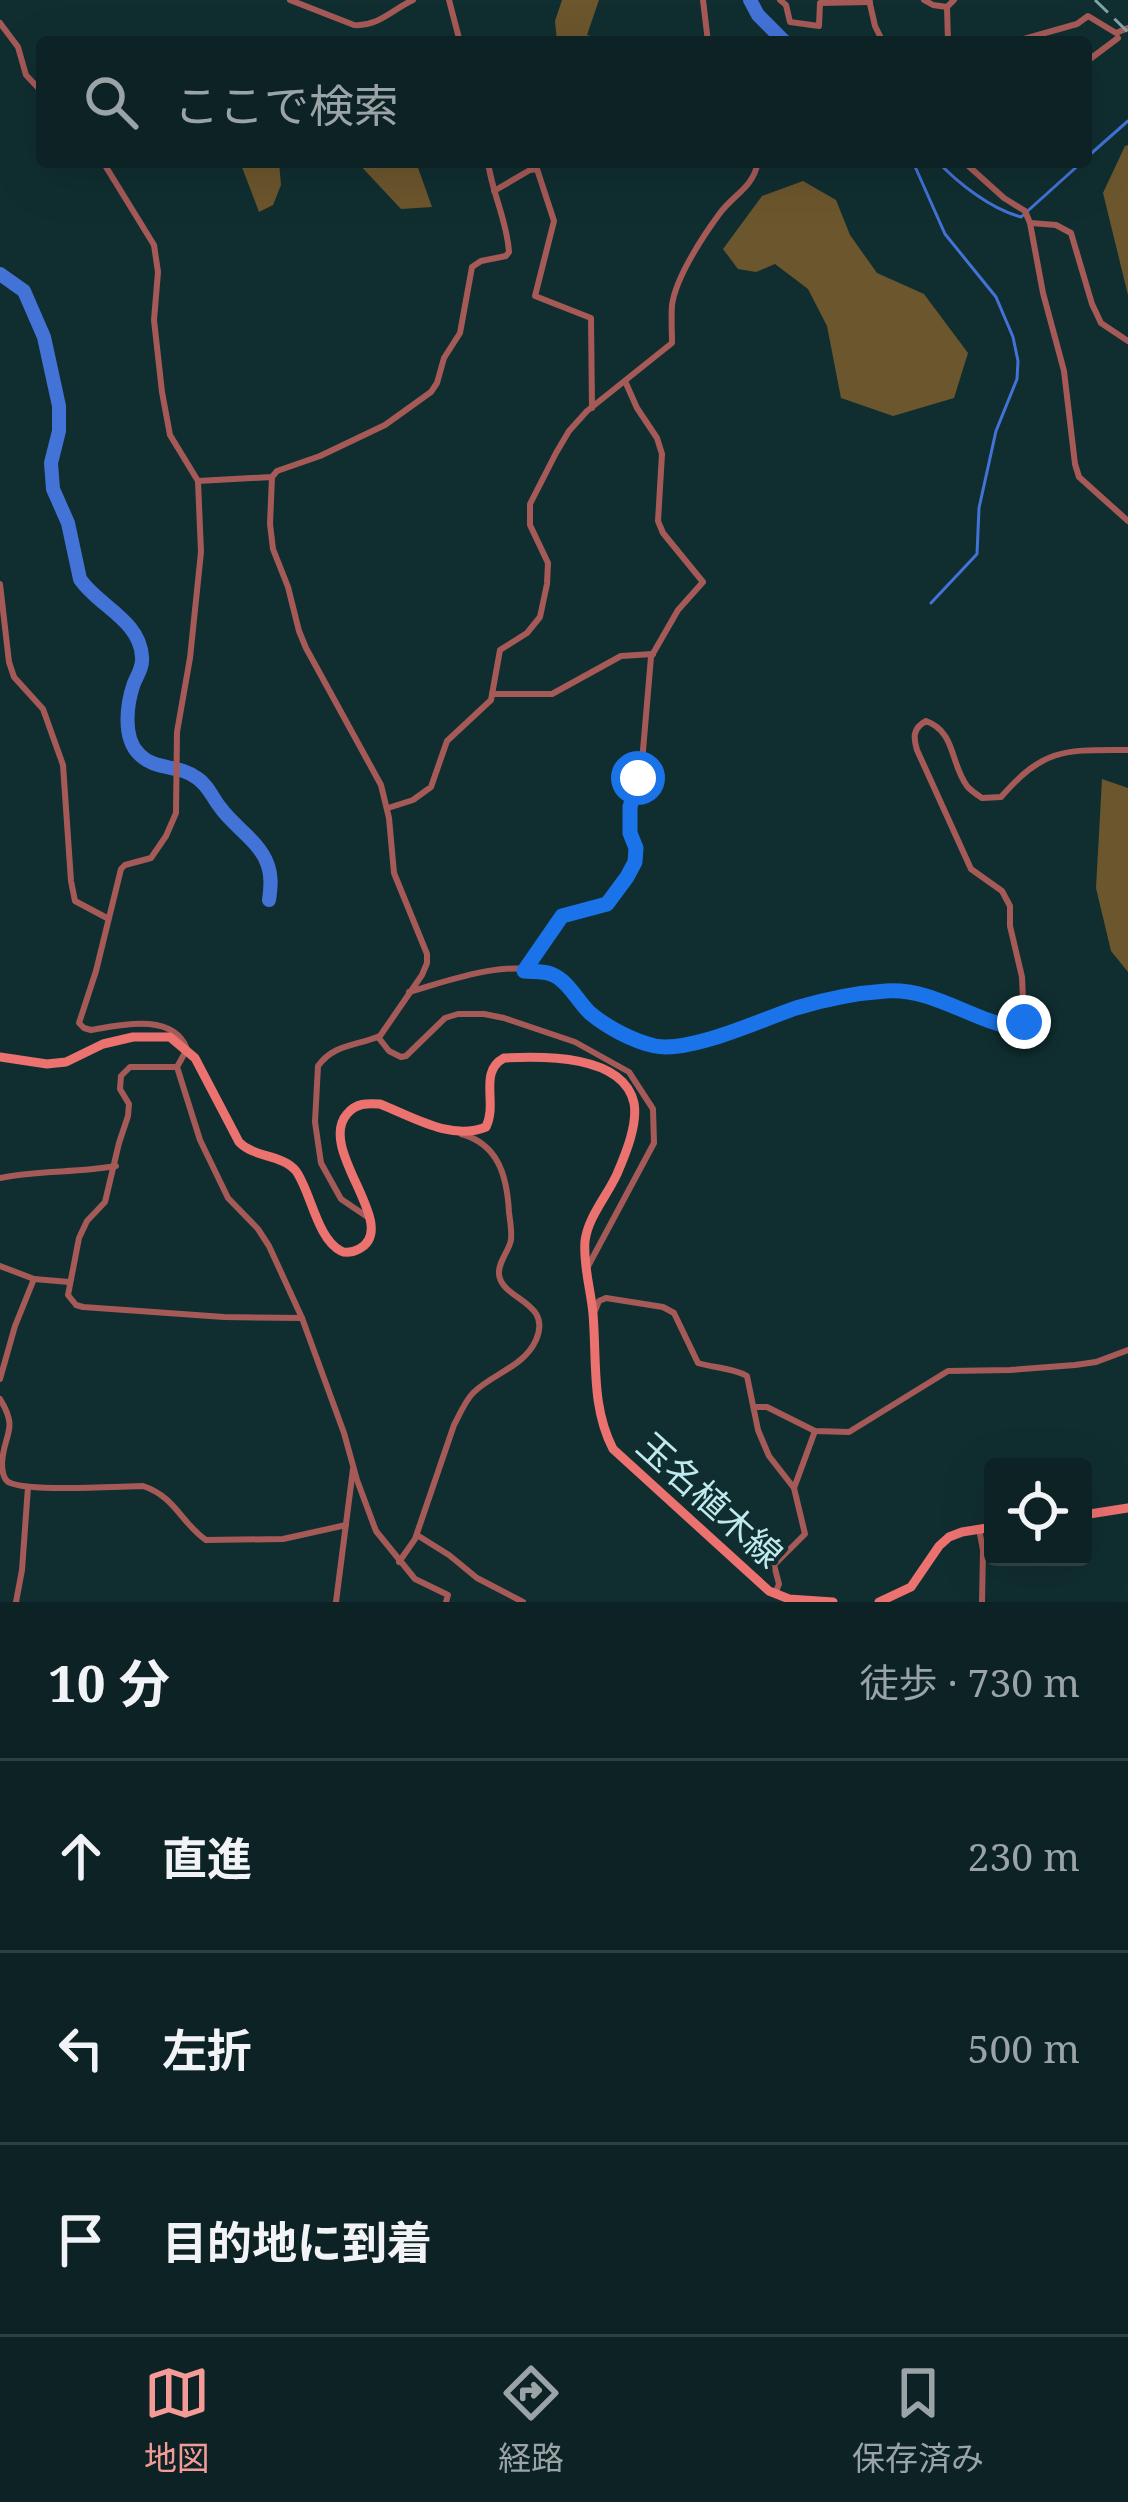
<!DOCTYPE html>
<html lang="ja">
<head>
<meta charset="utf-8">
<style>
  :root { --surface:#0c2224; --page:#1a2f31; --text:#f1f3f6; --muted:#9aa4a6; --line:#2c3f41; --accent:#f59b97 }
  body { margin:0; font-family:"Noto Serif","Noto Sans JP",serif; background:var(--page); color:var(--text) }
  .controls { position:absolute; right:36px; bottom:36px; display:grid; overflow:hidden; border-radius:12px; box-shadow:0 12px 48px #0002 }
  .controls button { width:108px; height:108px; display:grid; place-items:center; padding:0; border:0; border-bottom:3px solid var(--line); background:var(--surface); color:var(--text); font:60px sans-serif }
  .stop { position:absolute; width:36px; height:36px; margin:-27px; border:9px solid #1a73e8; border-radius:50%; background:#fff }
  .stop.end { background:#1a73e8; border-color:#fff; box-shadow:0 3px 12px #0008 }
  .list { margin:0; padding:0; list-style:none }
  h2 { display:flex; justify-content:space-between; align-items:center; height:156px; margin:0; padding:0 48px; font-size:51px }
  h2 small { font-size:39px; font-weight:400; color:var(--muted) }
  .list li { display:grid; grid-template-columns:78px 1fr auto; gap:36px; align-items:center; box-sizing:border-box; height:192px; padding:0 48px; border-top:3px solid var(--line) }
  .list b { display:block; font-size:45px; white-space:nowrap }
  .list em { font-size:39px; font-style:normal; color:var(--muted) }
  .icon { flex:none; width:66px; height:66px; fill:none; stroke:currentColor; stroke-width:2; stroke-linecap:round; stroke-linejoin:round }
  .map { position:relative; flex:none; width:1128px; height:1602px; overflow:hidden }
  .search { position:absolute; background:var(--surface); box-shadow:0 12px 48px #0002; left:36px; right:36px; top:36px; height:132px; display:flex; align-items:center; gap:30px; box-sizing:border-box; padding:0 42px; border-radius:12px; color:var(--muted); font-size:45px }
  .sheet { height:732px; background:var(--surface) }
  nav { display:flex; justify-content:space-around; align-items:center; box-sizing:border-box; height:168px; border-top:3px solid var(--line); background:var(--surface); font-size:33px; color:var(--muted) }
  nav a { display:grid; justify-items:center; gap:6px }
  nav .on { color:var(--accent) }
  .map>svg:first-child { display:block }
</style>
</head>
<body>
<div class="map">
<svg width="1128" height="1602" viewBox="0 0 1128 1602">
  <rect width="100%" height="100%" fill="#102e30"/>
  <g fill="#6c562d">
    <polygon points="562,0 599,0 587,35 615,42 557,42 555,21"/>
    <polygon points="1128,145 1128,295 1103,193 1125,146"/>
    <polygon points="240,162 279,162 281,185 273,205 259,212"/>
    <polygon points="357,162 416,162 432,207 401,209"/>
    <polygon points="803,181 836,200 850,235 877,273 924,294 968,353 954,398 893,416 841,398 827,326 808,289 775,264 756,272 738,269 723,249 762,196"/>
    <polygon points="1102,779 1128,788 1128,972 1111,951 1096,888"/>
  </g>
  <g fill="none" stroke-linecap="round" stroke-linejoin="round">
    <g stroke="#4373d7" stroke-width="3">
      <polyline points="1086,158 1128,121"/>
      <polyline points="913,162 945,234 996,297 1013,337 1018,361 1017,379 996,431 979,508 977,554 931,603"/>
      <path d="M938,162C959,184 991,209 1021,217L1082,162"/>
    </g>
    <g stroke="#4373d7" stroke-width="14">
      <polyline points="750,0 758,15 785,42"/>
      <path d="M0,274L24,291L44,337L59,406V431L51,463L53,489L68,523L80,579C98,606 140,620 142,657C143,667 138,674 134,683C127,703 122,737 139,754C155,771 179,764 197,778C208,785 212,797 220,807C233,826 259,841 267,863C272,875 271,887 269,900"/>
    </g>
    <g stroke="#a65a57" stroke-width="6">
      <path d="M290,0L354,25C378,27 393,9 413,0"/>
      <polyline points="449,0 460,42"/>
      <polyline points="703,0 708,42"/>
      <polyline points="780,0 786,5 790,22 819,26 820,3 870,2"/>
      <polyline points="924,0 933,5 947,7"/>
      <polyline points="870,4 875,26 883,42"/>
      <polyline points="0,23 18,47 26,75 42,92"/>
      <polyline points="948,42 947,7 954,0"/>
      <polyline points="1013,42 1077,24 1088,16 1116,33 1128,28"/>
      <polyline points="1086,62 1118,38"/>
      <path d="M103,162L154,245L158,272L154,320L162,392L170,435L198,481L201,552L190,658L177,732L176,813L166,836L151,858L125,865L121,869L96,971L79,1023L84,1028L91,1030C120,1025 173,1012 187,1049L177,1067L200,1140L228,1198L258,1229L269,1246L302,1318L344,1433L357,1480L376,1531L415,1579L448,1595L446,1602"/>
      <polyline points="964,162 1004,198 1025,211 1030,223 1043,293 1064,371 1075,464 1079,477 1128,521"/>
      <polyline points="494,191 530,170 537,169 554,221 535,296 591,318 592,408"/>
      <polyline points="1031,223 1056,225 1071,233 1092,304 1101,323 1128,341"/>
      <path d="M272,477L270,524L273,549L288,587L299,631L306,648L381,785L389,818L394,873L427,954V963L422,975L380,1036C356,1046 334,1044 318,1066L315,1122L321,1163L341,1199L366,1216"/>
      <path d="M198,481L272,477L277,471L320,456L385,425L431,392L437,383L444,358L460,333L472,267L481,261L506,256L509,252C507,220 492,193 488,162"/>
      <polyline points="0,584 9,662 14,677 43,709 63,765 71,881 75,901 107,918"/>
      <polyline points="492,694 552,694 621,656 653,654"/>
      <path d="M388,808L413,800L431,787L447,741L491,700L500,650L527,633L540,617L547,584L548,563L530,525V504L556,453L569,431L587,411L672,343C672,331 671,317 672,305C676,277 703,236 720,213C734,194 753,188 758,162"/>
      <polyline points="525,969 563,917 607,905 635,862 636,848 630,833 630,807 642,762 651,657 678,610 703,582 663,533 658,521 662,454 657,438 637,408 625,381"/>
      <path d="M409,992C451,980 508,958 552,974C565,979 575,997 585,1006C604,1027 637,1046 664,1047C689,1047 712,1036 735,1029C785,1012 833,994 886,991C935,988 971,1021 1017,1028L1024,1022L1022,977L1010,926V906L1002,891L971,869L917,750C913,737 913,728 926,721C956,732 950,763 967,786C969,789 979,796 982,798L1001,797C1045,747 1065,750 1128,750"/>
      <polyline points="378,1037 389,1051 401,1057 406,1056 445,1018 458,1014 484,1014 504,1018 575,1042 629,1072 653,1109 654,1143 586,1270"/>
      <polyline points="177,1067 130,1067 121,1076 120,1089 129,1104 128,1116 119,1143 105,1202 87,1221 79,1238 68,1295 76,1305 83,1307 224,1317 302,1318"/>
      <path d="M0,1178C39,1170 77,1173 116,1166"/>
      <polyline points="0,1266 34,1279"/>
      <path d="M595,1311L599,1301L606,1298L663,1307L674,1313L698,1363C714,1368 734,1368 747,1376L758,1430L769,1456L794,1488L815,1431"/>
      <polyline points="0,1379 15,1326 34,1279 69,1282"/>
      <path d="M0,1399C19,1430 4,1432 2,1463C2,1468 3,1477 7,1481C20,1493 121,1486 143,1486C176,1497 181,1523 206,1540L283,1539L346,1525"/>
      <polyline points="754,1407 767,1407 815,1431 849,1432 948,1371 1010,1370 1075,1365 1096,1362 1128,1350"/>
      <polyline points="979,1529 983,1550 982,1602"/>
      <polyline points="417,1535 449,1555 477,1578 523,1602"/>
      <path d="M399,1562L415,1539L454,1425C460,1414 465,1401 473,1393C493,1373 524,1367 536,1340C553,1301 501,1300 499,1274C498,1262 509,1251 511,1240C512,1230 510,1221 509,1212C507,1177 499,1144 461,1134"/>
      <polyline points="775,1594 779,1584 774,1565 805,1534 794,1488"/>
      <polyline points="16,1602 22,1570 28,1487"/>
      <polyline points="336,1602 353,1469"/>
    </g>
    <g stroke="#ec7270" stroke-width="9">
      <path d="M0,1057L47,1064L66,1062L103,1044L133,1037H170L195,1058L239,1142C254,1158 282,1154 296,1171C311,1192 317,1239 341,1251C347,1254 353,1252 359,1249C402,1227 316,1149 347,1114C356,1103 367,1103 380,1104C413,1117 451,1141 486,1127C498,1103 478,1072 504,1058C542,1056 623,1054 634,1103C638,1125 625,1155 617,1174C607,1196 588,1217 585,1241C583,1266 591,1290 593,1314C597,1361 591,1406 613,1449L769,1591L789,1599L833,1602"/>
      <polyline points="1083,1515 1128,1508"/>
      <polyline points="879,1602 911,1587 939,1546 949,1537 962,1532 993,1527"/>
    </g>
    <polyline stroke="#7fa4a8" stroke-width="3" stroke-dasharray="18 9" stroke-linecap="butt" points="1095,0 1128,32"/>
  </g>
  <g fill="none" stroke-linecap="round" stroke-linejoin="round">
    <path stroke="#1a73e8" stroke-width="15" d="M638,778L630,807V833L636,848L635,862L627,877L607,904L562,916L524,971C533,972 543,971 551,974C568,980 578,1002 590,1013C608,1028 633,1041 655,1046C691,1053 760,1020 796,1008C826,999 855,993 886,991C935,988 971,1021 1017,1028L1024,1022"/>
  </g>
  <g text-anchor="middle" stroke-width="9" stroke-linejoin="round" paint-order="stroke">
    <g font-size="36" fill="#c0eaee" stroke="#102e30">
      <text transform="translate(710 1500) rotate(42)" y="13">玉名植木線</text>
    </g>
  </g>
</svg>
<div class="controls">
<button><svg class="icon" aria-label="locate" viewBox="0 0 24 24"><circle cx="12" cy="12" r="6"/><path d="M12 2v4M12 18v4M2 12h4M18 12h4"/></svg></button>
</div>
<div class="stop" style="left:638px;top:778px"></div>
<div class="stop end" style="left:1024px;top:1022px"></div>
<div class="search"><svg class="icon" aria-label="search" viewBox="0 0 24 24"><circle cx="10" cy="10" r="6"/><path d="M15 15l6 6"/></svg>ここで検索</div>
</div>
<section class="sheet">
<h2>10 分<small>徒歩 · 730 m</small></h2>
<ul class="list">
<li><svg class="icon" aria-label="ahead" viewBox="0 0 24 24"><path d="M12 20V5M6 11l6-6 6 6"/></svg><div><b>直進</b></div><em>230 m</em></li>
<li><svg class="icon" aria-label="left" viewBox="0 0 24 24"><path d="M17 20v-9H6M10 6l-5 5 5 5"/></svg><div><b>左折</b></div><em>500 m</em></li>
<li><svg class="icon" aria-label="arrive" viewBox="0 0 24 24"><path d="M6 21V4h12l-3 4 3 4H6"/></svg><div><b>目的地に到着</b></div></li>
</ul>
</section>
<nav>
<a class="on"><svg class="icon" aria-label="map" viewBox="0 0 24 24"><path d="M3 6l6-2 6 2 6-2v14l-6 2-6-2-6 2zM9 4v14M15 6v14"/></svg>地図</a>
<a><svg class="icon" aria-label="directions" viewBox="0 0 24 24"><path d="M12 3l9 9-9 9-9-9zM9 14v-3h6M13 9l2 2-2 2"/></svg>経路</a>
<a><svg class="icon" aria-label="saved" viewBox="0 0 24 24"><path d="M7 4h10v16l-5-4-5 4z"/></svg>保存済み</a>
</nav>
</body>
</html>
